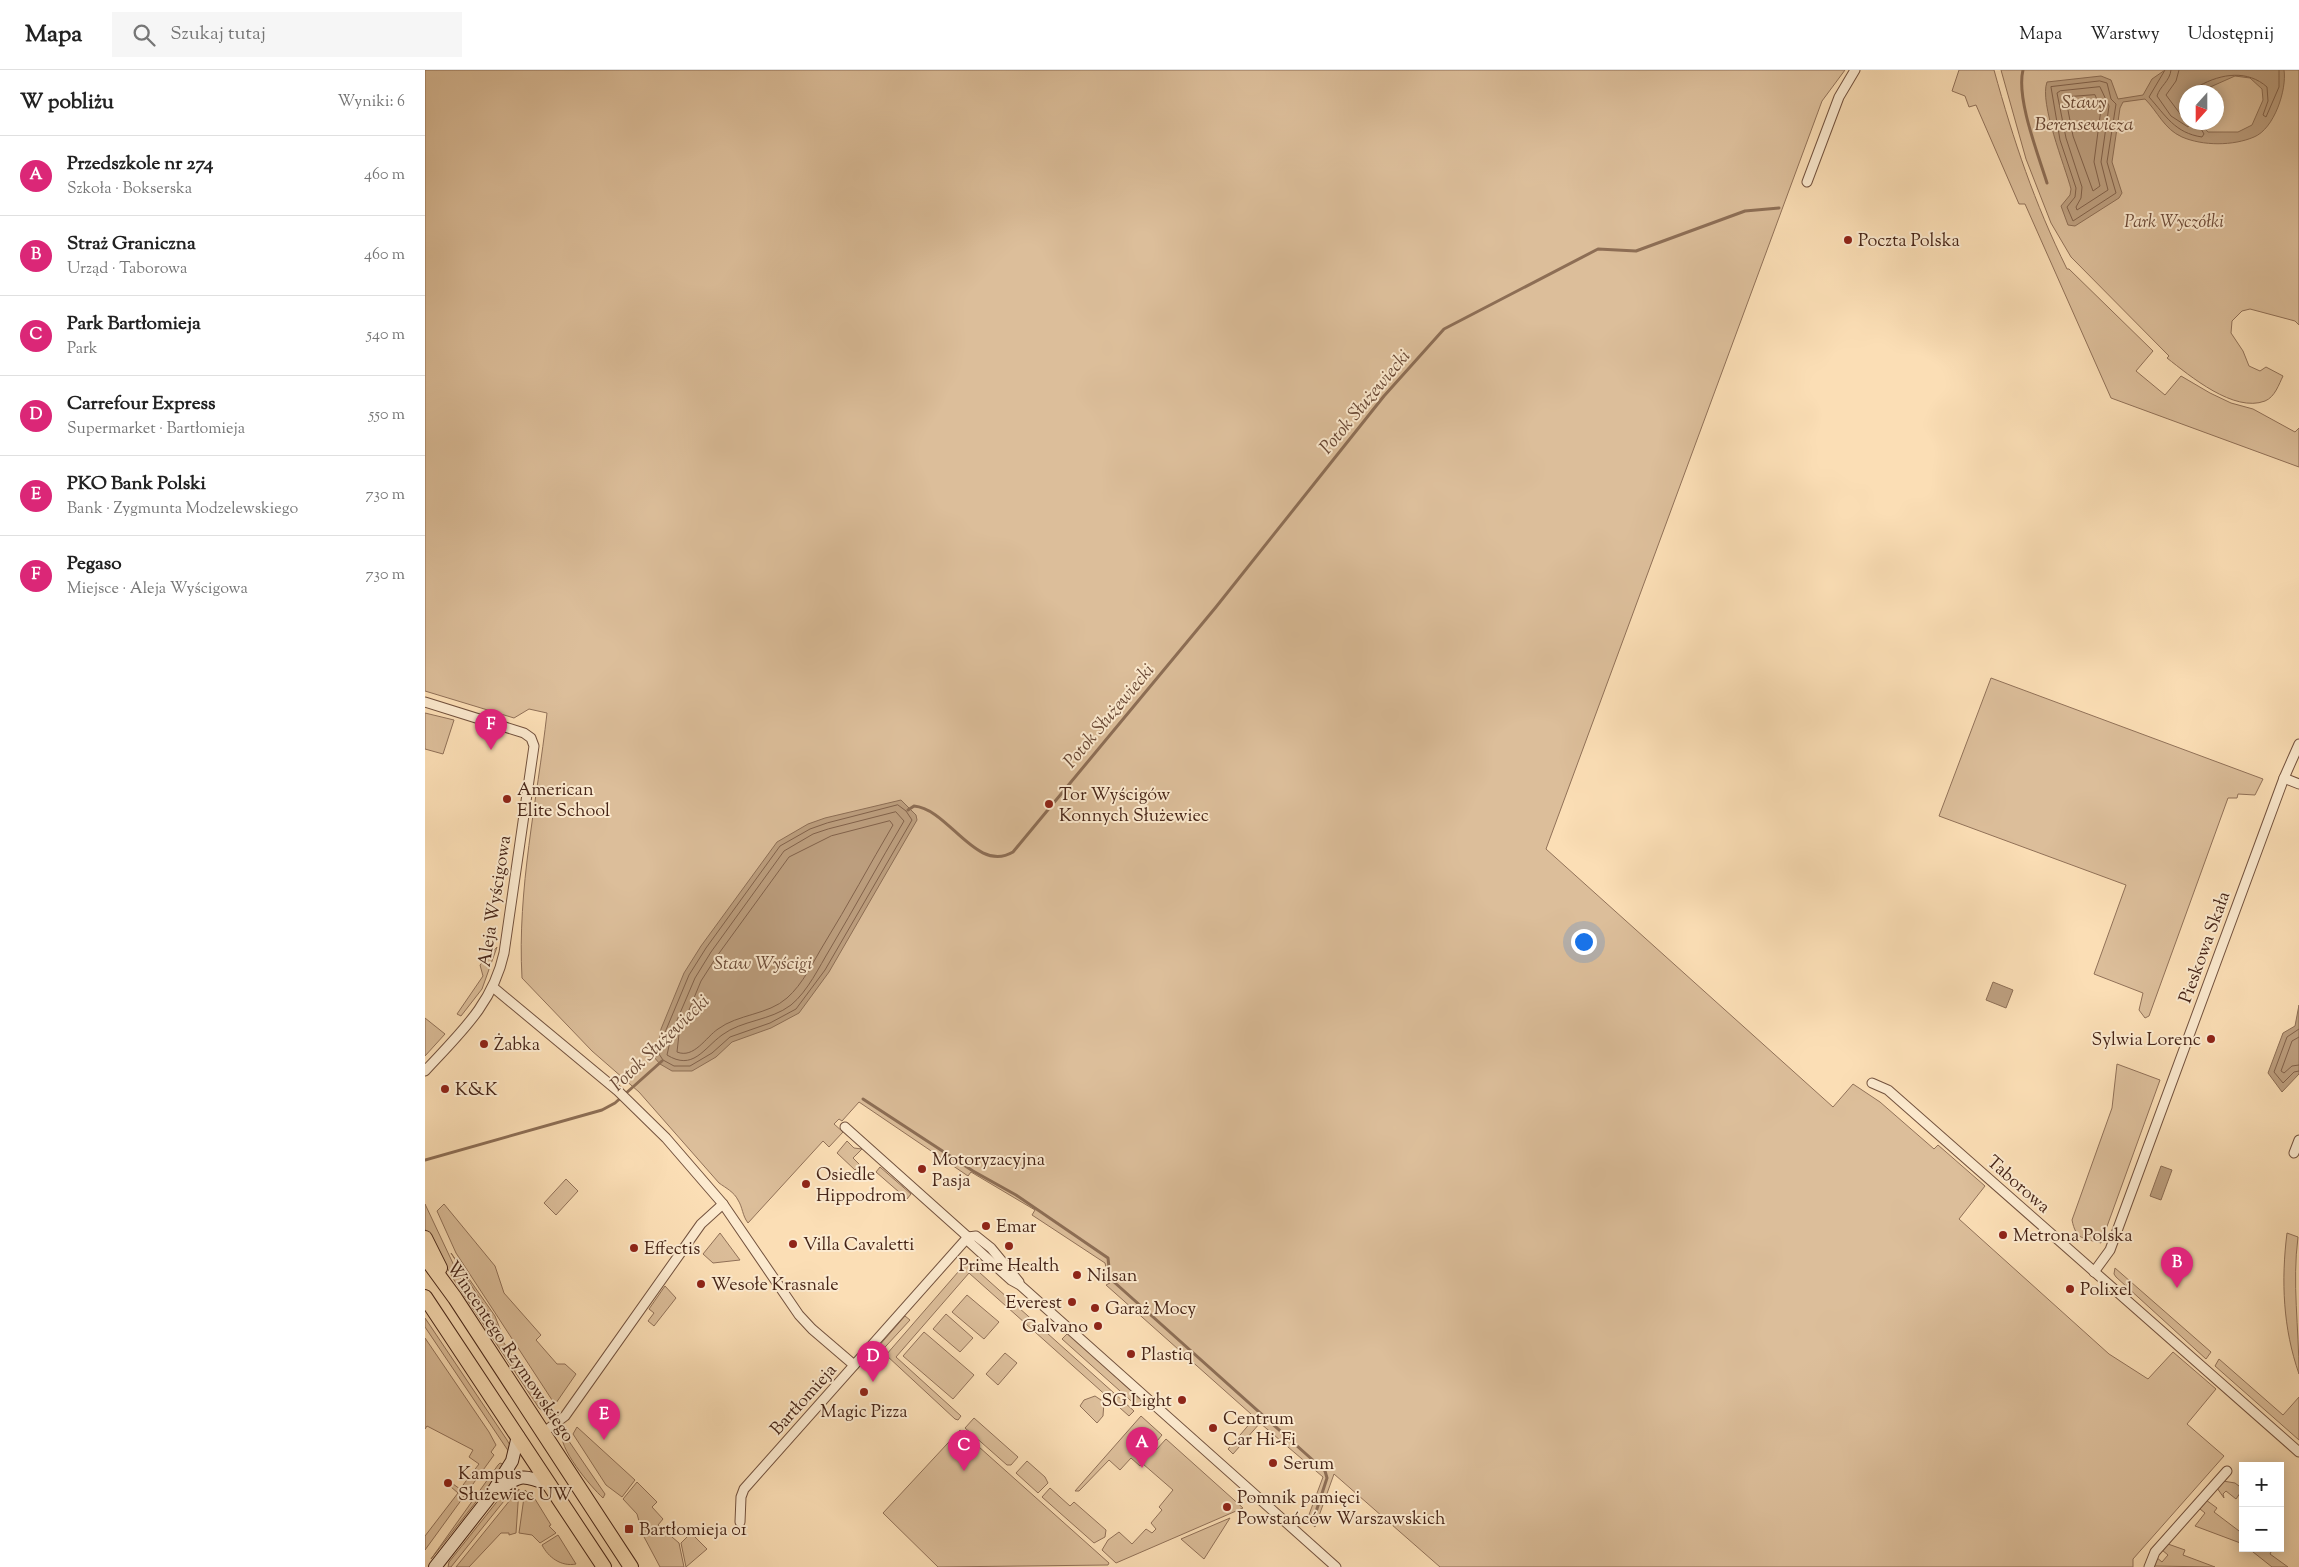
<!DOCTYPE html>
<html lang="pl">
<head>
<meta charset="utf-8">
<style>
  :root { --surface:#fff; --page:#f6f6f6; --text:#222; --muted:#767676; --line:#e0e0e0; --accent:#db2777 }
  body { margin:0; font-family:"Sorts Mill Goudy",serif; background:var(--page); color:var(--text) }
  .controls { position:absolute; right:15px; bottom:15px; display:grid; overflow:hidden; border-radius:0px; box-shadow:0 2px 12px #0003 }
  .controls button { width:45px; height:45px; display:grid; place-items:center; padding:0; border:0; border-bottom:1px solid var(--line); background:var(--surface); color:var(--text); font:25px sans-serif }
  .compass { position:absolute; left:1754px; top:15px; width:45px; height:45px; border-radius:50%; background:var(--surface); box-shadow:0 2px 12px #0003; rotate:201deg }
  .you { position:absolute; left:1158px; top:871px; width:18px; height:18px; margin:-12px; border:4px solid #fff; border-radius:50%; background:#1a73e8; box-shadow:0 0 0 8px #1a73e833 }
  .badge { display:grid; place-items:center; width:32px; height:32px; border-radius:50%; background:var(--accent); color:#fff; font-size:16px; font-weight:700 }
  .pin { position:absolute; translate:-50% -41px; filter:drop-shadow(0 1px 2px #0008) }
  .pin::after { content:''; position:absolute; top:26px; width:18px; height:15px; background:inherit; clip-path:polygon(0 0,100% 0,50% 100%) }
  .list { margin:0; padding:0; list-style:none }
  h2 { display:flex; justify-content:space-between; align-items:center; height:65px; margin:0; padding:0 20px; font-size:21px }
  h2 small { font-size:16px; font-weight:400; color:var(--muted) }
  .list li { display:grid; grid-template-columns:32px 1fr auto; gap:15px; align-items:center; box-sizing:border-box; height:80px; padding:0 20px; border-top:1px solid var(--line) }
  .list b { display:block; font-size:19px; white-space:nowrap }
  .list p { margin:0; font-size:16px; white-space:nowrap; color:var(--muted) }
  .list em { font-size:16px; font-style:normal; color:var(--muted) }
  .icon { flex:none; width:28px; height:28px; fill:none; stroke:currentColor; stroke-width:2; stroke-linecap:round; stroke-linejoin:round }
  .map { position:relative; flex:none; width:1874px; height:1497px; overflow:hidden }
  header { display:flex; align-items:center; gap:30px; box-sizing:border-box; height:70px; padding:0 25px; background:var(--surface); border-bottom:1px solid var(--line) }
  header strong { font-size:24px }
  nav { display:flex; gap:28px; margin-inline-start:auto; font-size:18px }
  .search { width:350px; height:45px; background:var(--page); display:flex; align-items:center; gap:12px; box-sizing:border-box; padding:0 18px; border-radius:0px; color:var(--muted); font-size:19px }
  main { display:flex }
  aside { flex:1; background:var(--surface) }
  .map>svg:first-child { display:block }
</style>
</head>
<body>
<header>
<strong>Mapa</strong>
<div class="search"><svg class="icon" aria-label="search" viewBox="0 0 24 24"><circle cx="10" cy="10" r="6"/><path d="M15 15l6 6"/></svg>Szukaj tutaj</div>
<nav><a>Mapa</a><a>Warstwy</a><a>Udostępnij</a></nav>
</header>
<main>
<aside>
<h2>W pobliżu<small>Wyniki: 6</small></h2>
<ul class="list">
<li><span class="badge">A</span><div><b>Przedszkole nr 274</b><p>Szkoła · Bokserska</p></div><em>460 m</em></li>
<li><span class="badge">B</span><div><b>Straż Graniczna</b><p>Urząd · Taborowa</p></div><em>460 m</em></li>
<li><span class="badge">C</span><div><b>Park Bartłomieja</b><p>Park</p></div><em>540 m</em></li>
<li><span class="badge">D</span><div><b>Carrefour Express</b><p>Supermarket · Bartłomieja</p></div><em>550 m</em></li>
<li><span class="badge">E</span><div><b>PKO Bank Polski</b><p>Bank · Zygmunta Modzelewskiego</p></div><em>730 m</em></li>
<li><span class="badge">F</span><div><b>Pegaso</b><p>Miejsce · Aleja Wyścigowa</p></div><em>730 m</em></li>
</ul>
</aside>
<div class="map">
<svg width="1874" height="1497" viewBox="0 0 1874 1497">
  <rect width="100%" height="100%" fill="#fbdeb5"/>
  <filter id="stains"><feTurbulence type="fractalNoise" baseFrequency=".004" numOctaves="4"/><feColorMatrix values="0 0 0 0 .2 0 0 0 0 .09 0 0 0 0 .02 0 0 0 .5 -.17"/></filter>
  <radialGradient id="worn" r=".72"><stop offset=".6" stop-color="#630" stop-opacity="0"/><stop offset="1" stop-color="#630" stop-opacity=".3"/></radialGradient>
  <g fill="#dcbe9a" stroke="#917158" fill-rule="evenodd">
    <path d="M0,0H1420L1397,31L1121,779L1408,1037L1428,1014L1455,1032L1509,1079L1513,1075L1560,1116L1534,1149L1684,1284L1723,1309L1748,1282L1791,1319L1762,1354L1799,1386L1708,1489V1497H1015L909,1404L890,1457L882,1450L898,1407L835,1353L808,1384L803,1379L827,1351L826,1344L681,1215L685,1213L680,1193L607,1145L610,1140L546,1102L543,1106L434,1032L417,1051L414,1049L409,1054L418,1062L404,1077L398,1071L323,1153C317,1145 318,1138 313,1130C309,1122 301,1118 294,1113L214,1022L167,981L97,908C92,819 112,732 122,643L104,639L89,648L0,621Z"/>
    <path d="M1534,0H1569C1589,72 1609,132 1642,199H1644L1728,281L1711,301L1740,325L1756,306L1785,323L1806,333L1828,339L1870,362L1874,358V397L1686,328L1600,134H1594L1551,35L1544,37L1540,26L1527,21Z"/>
    <path d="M1576,0H1874V255L1870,251L1825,239L1817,241L1807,251L1806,263L1818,281L1824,296L1835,301L1841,297L1858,306C1854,314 1850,327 1840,331C1809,343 1765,306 1742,288L1744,286L1646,187L1626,153L1601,89ZM1762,22H1792V52H1762Z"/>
    <polygon points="1566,608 1838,709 1830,725 1813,724 1812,728 1803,728 1724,946 1720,948 1714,940 1718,923 1669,904 1701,815 1514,746"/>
    <polygon points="0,643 29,650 18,684 0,679"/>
    <polygon points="72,877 57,919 36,946 32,944 58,906 55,895"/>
    <polygon points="0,948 20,964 0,986"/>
    <path d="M1692,994L1735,1010L1676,1173C1658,1168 1651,1170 1647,1150L1687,1038Z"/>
    <polygon points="422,1071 429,1078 437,1079 428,1088 435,1095 430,1100 412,1083"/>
    <polygon points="455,1097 486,1124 482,1129 451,1102"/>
    <polygon points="141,1109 153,1121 131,1145 119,1133"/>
    <polygon points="0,1134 33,1204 127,1345 120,1343 114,1338 29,1210 0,1159"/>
    <polygon points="19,1134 70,1196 79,1223 116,1265 111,1270 132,1294 140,1294 151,1304 131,1333 129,1333 31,1183 12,1141"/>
    <polygon points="295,1163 315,1190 288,1193 278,1184"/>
    <path d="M1862,1163L1873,1167C1867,1213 1874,1258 1874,1304C1858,1258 1856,1211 1862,1163Z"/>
    <polygon points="26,1183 70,1246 77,1264"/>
    <polygon points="540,1194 545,1194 709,1341 704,1346 544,1203 471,1287 536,1346 533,1350 530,1349 461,1285"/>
    <polygon points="1690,1198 1786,1282 1781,1289 1691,1207 1689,1204"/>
    <polygon points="240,1216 251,1228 229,1256 223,1251 229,1243 224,1239"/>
    <polygon points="542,1225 574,1252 559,1269 527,1242"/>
    <polygon points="521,1244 548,1268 535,1282 508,1259"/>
    <polygon points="480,1246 485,1250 450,1288 446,1285"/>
    <polygon points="0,1248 82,1370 86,1377 86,1385 0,1257"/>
    <polygon points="499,1262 549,1305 528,1329 478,1286"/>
    <polygon points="643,1263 716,1330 716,1336 714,1338 637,1269"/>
    <polygon points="0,1268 64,1362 71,1375 66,1382 69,1385 0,1480 0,1466 33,1423 26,1417 28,1414 35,1419 54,1394 44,1387 48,1380 2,1356 0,1359"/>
    <polygon points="580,1283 592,1293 573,1315 561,1304"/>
    <polygon points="1794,1289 1858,1345 1874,1327 1874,1370 1790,1296"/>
    <polygon points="670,1326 679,1332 678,1346 672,1353 655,1336 659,1330"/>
    <polygon points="716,1346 737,1365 727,1377 731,1380 741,1369 818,1438 691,1493 677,1480 683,1470 694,1462 707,1474 721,1459 727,1463 731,1459 726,1453 737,1440 734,1437 748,1420 718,1394 715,1396 706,1388 695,1400 684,1390 654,1421 650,1421"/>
    <polygon points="549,1348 593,1387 586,1395 582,1395 540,1358"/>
    <polygon points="152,1357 210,1410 197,1427 181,1415 148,1364"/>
    <polygon points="535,1360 684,1493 683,1495 513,1497 458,1443"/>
    <path d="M137,1361L180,1424L178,1428C166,1417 132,1377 137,1361Z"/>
    <polygon points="602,1391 620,1407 623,1413 613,1423 591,1403"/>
    <polygon points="75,1393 80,1395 6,1489 73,1395"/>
    <polygon points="1798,1411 1810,1413 1818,1419 1811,1429 1801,1421 1798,1424 1799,1428 1792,1418"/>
    <polygon points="212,1412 232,1432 227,1437 238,1449 233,1455 254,1473 259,1497 235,1497 218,1465 212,1444 198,1429"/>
    <polygon points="86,1414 91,1416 26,1497 23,1497 24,1492"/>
    <polygon points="625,1418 645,1436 649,1432 681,1460 680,1467 669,1473 617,1427"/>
    <polygon points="94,1419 91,1463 84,1465 84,1463 76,1463 44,1497 31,1497"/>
    <polygon points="100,1420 110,1429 126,1455 124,1456 131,1463 115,1473 107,1465 94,1463"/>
    <polygon points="1781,1430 1792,1438 1789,1442 1818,1464 1818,1474 1770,1456 1780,1443 1775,1439"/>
    <polygon points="805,1448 779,1489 756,1469"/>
    <polygon points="266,1463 282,1479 261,1497 256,1473"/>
    <path d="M133,1465L151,1494C136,1497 123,1487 117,1475Z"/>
    <polygon points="1743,1474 1760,1480 1758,1485 1790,1497 1728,1496 1731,1487 1737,1492 1743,1485 1737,1480"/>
    <polygon points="1823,1478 1848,1478 1845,1484 1863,1497 1847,1497"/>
  </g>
  <g fill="#bd9f7f" stroke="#8d6e55" fill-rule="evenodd">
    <path d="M1740,0H1859C1862,20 1849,59 1829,67C1808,76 1778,76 1757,67C1739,59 1733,42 1720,29L1698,32L1695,38L1687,92L1697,123L1694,128L1650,156L1643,155L1636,136L1645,125L1646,119C1640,96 1614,33 1622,12L1676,6L1686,10L1693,29L1718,25L1727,9ZM1810,6L1825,8L1837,19L1838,30L1827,55L1813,62H1783L1775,53L1762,52V22H1774Z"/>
    <polygon points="476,730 491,745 492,750 404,902 374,943 346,958 307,972 291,987 267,1001 247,1001 235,994 228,986 234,973 236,959 259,903 276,876 352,772 383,754 400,748"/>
    <polygon points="1568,912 1588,920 1581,938 1561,930"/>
    <polygon points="1874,935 1874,1004 1857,1022 1843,1003 1858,963 1870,956"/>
    <polygon points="1736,1096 1747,1100 1736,1130 1725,1126"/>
  </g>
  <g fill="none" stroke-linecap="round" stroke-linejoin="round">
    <g stroke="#82624b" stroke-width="1">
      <path d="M1740,0L1724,27C1741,46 1750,63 1777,67L1779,64L1772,52"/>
      <path d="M1746,0C1745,11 1735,16 1732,26L1746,46L1763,57L1765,52"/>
      <polyline points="1754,0 1751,11 1741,25 1756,45 1762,42"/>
      <polygon points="1675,11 1682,13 1686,29 1691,34 1682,92 1691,123 1648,151 1642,137 1650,127 1651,118 1635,70 1626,17"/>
      <polygon points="1675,17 1684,36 1676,92 1683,120 1652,140 1651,137 1656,128 1657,117 1641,68 1632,23 1635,21"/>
      <path d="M1771,22L1774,16C1797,3 1823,0 1842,17L1843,31L1838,45L1841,47L1854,17V0"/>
      <polygon points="1670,25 1676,39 1669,92 1675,116 1668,121 1648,66 1641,30 1643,27"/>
      <polygon points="473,735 481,741 487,750 400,900 371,939 345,953 305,967 287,983 265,996 249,996 238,990 234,984 241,960 264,905 281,878 355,776 385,759 402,753"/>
      <path d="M471,742L479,751C454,793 430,837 405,879C394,897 383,921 366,935C345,951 317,950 297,965C278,979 268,1001 242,985L247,962L270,908L286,882L359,781L388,764L403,759Z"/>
      <path d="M465,751L468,755C445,794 423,835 399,874C388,892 378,914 362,928C343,945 313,944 293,959C281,967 269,989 252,982L254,964L276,911L292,886L364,787L406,766Z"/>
      <polyline points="1874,959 1862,967 1849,1002 1858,1013 1869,1002 1874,1001"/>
      <polyline points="1874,967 1867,971 1856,1001 1859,1003 1867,996 1874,995"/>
    </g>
    <g stroke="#8d6e55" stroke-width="3">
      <path d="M1598,0C1591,28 1613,84 1622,113"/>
      <path d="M483,740L489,736C524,739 551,804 588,782L791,537L959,326L1019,259L1173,179L1211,181L1320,141L1354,138"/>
      <polyline points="438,1029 548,1101 591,1125 683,1188 685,1207 689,1212 900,1401 902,1408 888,1451"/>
      <polyline points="0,1090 177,1040 190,1033 237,991"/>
    </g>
    <defs>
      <g id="street">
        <polyline points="1382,112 1414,27 1430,0"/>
        <path d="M0,632L99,663L106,668L109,676L79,883C68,934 34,964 0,1001"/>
        <polyline points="1859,708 1874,714"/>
        <polyline points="69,918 193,1021 241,1068 298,1134 374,1245 387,1259 429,1295"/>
        <polyline points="1447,1013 1463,1020 1874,1382"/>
        <polyline points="420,1057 543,1167"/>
        <polyline points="1869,1083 1874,1070"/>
        <polyline points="543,1167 551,1166 566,1178 594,1212"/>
        <polyline points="541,1169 586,1210 595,1215 911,1497"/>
        <polyline points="1669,1202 1685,1180 1859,708 1874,674"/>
        <polyline points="119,1362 140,1346 276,1154 298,1134"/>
        <polyline points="315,1452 316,1427 319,1419 543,1167"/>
        <polyline points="1724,1497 1730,1482 1802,1401"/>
      </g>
      <g id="secondary">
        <path d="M69,1424C94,1405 95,1403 124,1415"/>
        <polyline points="10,1497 64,1428 87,1391 93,1366"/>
      </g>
      <g id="primary">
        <polyline points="0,1168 15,1198"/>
        <polyline points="0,1187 30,1228 206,1497"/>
        <polyline points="0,1227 179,1497"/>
      </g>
    </defs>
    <use href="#street" stroke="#73523e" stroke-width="11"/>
    <use href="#secondary" stroke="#462417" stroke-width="14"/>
    <use href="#primary" stroke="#462417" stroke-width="16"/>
    <use href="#street" stroke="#fceacf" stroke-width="9"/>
    <use href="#secondary" stroke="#fceacf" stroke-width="12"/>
    <use href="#primary" stroke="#fbdeb5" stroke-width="14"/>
  </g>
  <g fill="#8f2418" stroke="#fceacf" stroke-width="2">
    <circle cx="1423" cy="170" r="5"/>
    <circle cx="82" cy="729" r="5"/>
    <circle cx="624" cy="734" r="5"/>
    <circle cx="1786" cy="969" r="5"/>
    <circle cx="59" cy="974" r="5"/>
    <circle cx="20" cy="1019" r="5"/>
    <circle cx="497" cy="1099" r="5"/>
    <circle cx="381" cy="1114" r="5"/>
    <circle cx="561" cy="1156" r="5"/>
    <circle cx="1578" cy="1165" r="5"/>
    <circle cx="368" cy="1174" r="5"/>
    <circle cx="584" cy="1176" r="5"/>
    <circle cx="209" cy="1178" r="5"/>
    <circle cx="652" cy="1205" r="5"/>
    <circle cx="276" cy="1214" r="5"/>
    <circle cx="1645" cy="1219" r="5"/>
    <circle cx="647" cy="1232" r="5"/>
    <circle cx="670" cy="1238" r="5"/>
    <circle cx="673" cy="1256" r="5"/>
    <circle cx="706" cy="1284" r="5"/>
    <circle cx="439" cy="1322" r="5"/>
    <circle cx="757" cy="1330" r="5"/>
    <circle cx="788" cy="1358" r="5"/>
    <circle cx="848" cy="1393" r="5"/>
    <circle cx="23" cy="1413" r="5"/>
    <circle cx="802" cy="1437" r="5"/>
    <rect x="199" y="1454" width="10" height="10" rx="2.5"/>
  </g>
  <g text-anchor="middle" stroke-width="4" stroke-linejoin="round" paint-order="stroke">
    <g font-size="18" font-style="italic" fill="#6c4a38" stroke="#fceacf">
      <text x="1749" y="157">Park Wyczółki</text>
    </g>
    <g font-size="18" fill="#462417" stroke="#fceacf" text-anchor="start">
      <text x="1433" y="176">Poczta Polska</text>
      <text x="92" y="725">American<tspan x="92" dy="21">Elite School</tspan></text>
      <text x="634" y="730">Tor Wyścigów<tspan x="634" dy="21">Konnych Służewiec</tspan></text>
      <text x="1776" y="975" text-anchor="end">Sylwia Lorenc</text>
      <text x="69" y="980">Żabka</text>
      <text x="30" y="1025">K&amp;K</text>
      <text x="507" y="1095">Motoryzacyjna<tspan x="507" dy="21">Pasja</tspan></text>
      <text x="391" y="1110">Osiedle<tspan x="391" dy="21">Hippodrom</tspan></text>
      <text x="571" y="1162">Emar</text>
      <text x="1588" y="1171">Metrona Polska</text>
      <text x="378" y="1180">Villa Cavaletti</text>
      <text x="219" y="1184">Effectis</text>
      <text x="584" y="1201" text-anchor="middle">Prime Health</text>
      <text x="662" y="1211">Nilsan</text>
      <text x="286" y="1220">Wesołe Krasnale</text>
      <text x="1655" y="1225">Polixel</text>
      <text x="637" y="1238" text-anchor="end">Everest</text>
      <text x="680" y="1244">Garaż Mocy</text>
      <text x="663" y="1262" text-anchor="end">Galvano</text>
      <text x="716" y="1290">Plastiq</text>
      <text x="747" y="1336" text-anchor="end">SG Light</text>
      <text x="439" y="1347" text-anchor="middle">Magic Pizza</text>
      <text x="798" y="1354">Centrum<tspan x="798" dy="21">Car Hi-Fi</tspan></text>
      <text x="858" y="1399">Serum</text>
      <text x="33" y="1409">Kampus<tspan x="33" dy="21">Służewiec UW</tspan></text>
      <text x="812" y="1433">Pomnik pamięci<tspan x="812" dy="21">Powstańców Warszawskich</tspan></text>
      <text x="214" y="1465">Bartłomieja 01</text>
    </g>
    <g font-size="18" fill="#462417" stroke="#fceacf">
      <text transform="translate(69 831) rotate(-81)" y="6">Aleja Wyścigowa</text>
      <text transform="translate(1779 877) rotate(-70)" y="6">Pieskowa Skała</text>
      <text transform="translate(1594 1114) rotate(41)" y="6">Taborowa</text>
      <text transform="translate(86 1281) rotate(56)" y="6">Wincentego Rzymowskiego</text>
      <text transform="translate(378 1329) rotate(-48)" y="6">Bartłomieja</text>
    </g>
    <g font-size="19" font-style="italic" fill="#6a4936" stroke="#fceacf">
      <text x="1659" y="38">Stawy<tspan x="1659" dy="22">Berensewicza</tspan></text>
      <text transform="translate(939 331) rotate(-50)" y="7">Potok Służewiecki</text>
      <text transform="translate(683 645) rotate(-50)" y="7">Potok Służewiecki</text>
      <text x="338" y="899">Staw Wyścigi</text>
      <text transform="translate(234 972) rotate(-44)" y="7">Potok Służewiecki</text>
    </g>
  </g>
  <rect width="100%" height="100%" filter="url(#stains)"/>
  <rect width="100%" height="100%" fill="url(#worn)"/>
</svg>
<div class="controls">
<button>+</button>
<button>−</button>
</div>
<svg class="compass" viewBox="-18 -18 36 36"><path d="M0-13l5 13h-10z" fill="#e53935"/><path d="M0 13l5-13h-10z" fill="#767676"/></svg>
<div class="you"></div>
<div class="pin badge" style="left:717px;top:1398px">A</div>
<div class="pin badge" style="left:1752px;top:1218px">B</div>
<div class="pin badge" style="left:539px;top:1401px">C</div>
<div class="pin badge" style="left:448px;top:1312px">D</div>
<div class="pin badge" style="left:179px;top:1370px">E</div>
<div class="pin badge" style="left:66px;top:680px">F</div>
</div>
</main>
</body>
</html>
